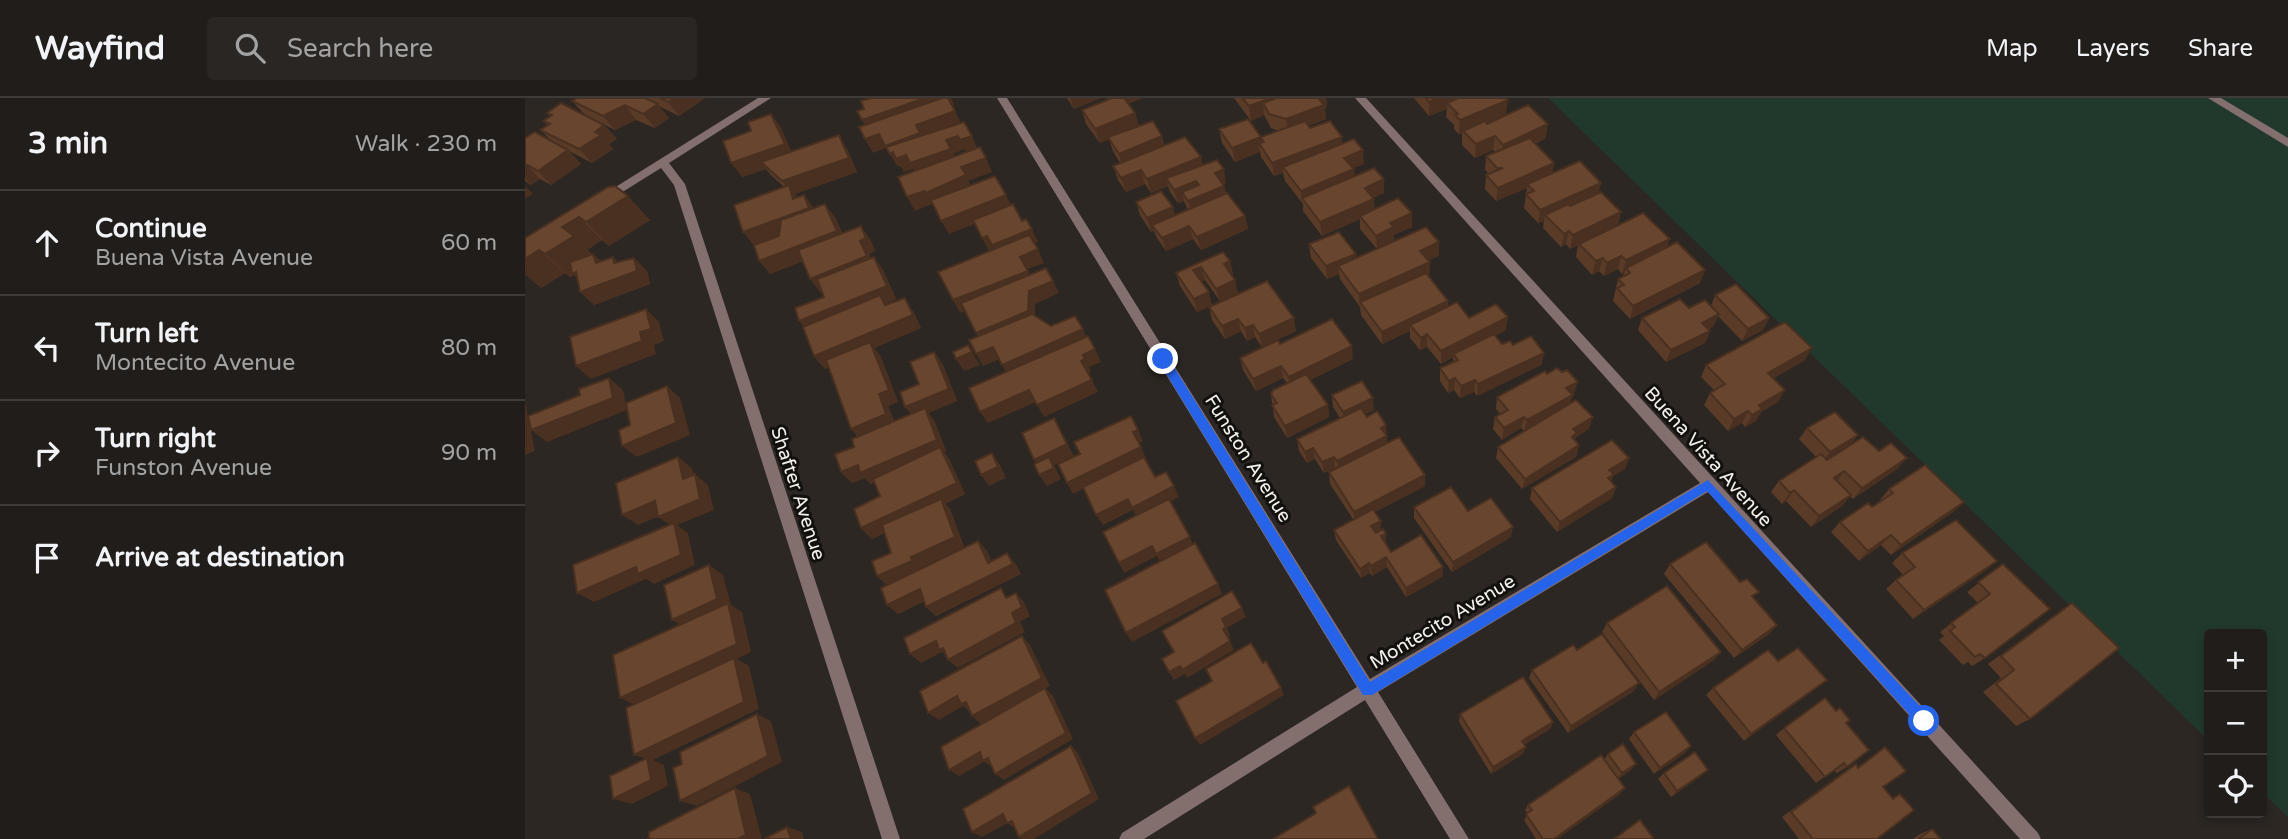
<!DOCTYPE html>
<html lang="en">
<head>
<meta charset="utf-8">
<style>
  :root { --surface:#211d1a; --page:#292623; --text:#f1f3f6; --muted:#a2a2a2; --line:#3e3b39 }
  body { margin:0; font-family:"Varela Round",sans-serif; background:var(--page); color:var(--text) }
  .controls { position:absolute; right:21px; bottom:21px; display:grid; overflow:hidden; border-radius:7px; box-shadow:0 4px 10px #0003 }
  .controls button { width:63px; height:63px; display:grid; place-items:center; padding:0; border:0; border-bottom:2px solid var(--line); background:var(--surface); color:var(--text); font:35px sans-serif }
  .stop { position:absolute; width:21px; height:21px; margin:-16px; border:5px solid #2563eb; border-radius:50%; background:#fff }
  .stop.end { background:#2563eb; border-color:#fff; box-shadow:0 2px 7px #0008 }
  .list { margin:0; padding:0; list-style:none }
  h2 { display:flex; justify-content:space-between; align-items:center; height:91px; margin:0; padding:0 28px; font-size:30px }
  h2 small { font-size:23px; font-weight:400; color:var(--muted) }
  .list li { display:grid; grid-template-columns:46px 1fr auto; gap:21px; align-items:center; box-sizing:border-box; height:105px; padding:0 28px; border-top:2px solid var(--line) }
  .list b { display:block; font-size:26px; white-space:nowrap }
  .list p { margin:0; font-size:23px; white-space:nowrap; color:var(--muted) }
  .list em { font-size:23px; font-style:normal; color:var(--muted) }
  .icon { flex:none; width:38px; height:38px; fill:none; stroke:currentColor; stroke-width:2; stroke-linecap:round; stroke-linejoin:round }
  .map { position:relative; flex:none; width:1763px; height:741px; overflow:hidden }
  header { display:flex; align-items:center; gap:42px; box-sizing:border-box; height:98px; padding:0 35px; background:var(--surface); border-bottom:2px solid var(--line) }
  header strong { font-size:33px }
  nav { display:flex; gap:38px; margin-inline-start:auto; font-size:24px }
  .search { width:490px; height:63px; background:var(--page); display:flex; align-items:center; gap:18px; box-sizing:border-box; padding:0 24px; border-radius:7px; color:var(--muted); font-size:26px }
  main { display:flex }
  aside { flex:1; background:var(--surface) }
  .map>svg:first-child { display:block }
</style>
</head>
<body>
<header>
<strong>Wayfind</strong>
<div class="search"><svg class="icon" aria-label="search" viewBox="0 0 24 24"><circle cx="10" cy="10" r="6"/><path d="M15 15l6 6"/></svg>Search here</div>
<nav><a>Map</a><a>Layers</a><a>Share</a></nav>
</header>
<main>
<aside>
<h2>3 min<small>Walk · 230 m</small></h2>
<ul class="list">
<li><svg class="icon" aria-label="ahead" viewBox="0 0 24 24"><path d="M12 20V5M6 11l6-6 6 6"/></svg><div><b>Continue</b><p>Buena Vista Avenue</p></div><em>60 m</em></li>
<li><svg class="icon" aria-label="left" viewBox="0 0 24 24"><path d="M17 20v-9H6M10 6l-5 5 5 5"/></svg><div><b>Turn left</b><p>Montecito Avenue</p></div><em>80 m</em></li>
<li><svg class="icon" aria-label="right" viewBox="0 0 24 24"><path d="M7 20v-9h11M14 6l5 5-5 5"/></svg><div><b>Turn right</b><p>Funston Avenue</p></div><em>90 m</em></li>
<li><svg class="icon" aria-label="arrive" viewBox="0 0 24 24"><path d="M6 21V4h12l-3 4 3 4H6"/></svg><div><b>Arrive at destination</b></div></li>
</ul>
</aside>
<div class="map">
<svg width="1763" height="741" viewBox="0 0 1763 741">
  <rect width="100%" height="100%" fill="#2c2722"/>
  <polygon fill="#21392c" points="1023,0 1763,0 1763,719 1737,694 1737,536 1684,536 1684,643"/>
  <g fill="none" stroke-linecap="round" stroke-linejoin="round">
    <g fill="#846f6f" fill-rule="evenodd">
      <polygon points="233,0 246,0 144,65 160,86 375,741 357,741 149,87 136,70 83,103 75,103 73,100"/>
      <polygon points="472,0 482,0 845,581 1175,385 830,0 841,0 1513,735 1516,741 1495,741 1183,394 853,594 944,741 925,741 840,602 619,741 594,741 597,735 832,589"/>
      <polygon points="1683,0 1696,0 1763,40 1763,49"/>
    </g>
  </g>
  <g fill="#593b28">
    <polygon points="52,0 180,0 154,18 134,8 144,20 130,30 111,22 90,32 60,17 47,3"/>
    <polygon points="542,0 576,0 549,11"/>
    <polygon points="582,0 617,0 603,6 610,15 614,28 640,47 678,68 701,85 698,86 701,95 720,118 723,131 676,152 668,141 641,153 632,140 629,133 626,134 615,117 611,104 650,117 663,112 659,103 653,105 645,94 643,88 626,95 620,86 601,94 593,82 588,68 595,65 588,53 584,41 575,45 561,26 557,12 583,2"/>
    <polygon points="709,0 801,0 802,8 800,11 801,21 783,28 785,30 817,39 817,45 839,66 828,70 829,78 859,95 848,100 849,111 887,129 869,137 869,143 852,151 835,131 835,121 797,138 778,113 778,106 760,83 758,75 749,78 736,59 735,54 710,64 697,45 694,31 736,39 737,44 736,39 754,33 746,30 739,17 726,23"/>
    <polygon points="889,0 980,0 981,16 961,25 1021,40 1010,46 1029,65 1027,75 1074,95 1096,114 1093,127 1142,149 1175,185 1105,221 1088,203 1093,181 1098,179 1099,175 1097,176 1093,171 1079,178 1074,173 1067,177 1051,159 1053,147 1045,151 1041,146 1036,149 1018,130 1019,123 1013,125 999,110 1002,90 971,103 960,91 961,77 964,76 960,72 961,58 971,54 968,52 950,60 937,47 937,35 934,36 929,31 929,27 921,19 922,11 904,18"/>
    <polygon points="22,15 79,27 92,41 84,46 88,51 67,65 44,53 56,66 26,87 15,81 6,87 0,83 0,40 27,43 15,32 22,27 18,23 25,18"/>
    <polygon points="246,16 256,30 266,53 322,51 332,74 270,96 272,99 289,110 310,119 317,135 345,141 350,153 344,156 346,160 349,159 358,172 371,201 361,205 362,207 388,213 396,230 349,250 355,257 373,304 363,308 369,323 386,316 394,286 409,254 418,267 432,303 403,315 409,322 421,353 419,354 424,361 440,396 420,406 425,411 439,449 396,469 396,471 453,443 462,453 466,463 490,465 496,476 411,518 401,509 399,503 373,516 362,487 352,478 366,455 360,435 347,441 336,430 355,398 349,384 346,386 340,380 327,385 316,374 329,349 332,339 303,269 300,271 289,258 279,229 274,223 299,199 297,193 295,194 278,163 245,176 254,138 229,147 218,134 259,89 246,77 241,71 217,79 226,33"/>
    <polygon points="83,89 125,122 84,148 77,142 62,152 76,163 93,164 109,160 122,173 125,186 69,207 52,180 49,177 45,179 40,175 16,190 0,176 0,140"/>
    <polygon points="784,146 831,156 831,160 914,158 903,162 905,164 904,178 923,203 923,209 944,220 981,232 970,238 977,246 988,247 1019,255 1016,267 952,298 949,294 935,300 929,292 923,295 915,283 915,270 928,264 928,259 916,266 902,249 895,252 885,240 885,233 857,246 836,217 835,209 815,181 814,176 802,181 786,160"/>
    <polygon points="705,163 708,176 707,177 713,195 695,203 680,182 676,183 687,207 672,214 655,188 651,175"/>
    <polygon points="1190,197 1244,220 1238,232 1217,243 1193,218 1188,229 1184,231 1185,233 1180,245 1141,264 1113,232 1117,220 1164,210 1186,208"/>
    <polygon points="684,209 771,233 737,249 730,239 722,243 716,233 700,241 687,222"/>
    <polygon points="755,246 828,261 785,282 803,307 804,319 762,340 749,319 746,296 762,285 758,280 731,293 718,272 715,260"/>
    <polygon points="1280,262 1249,280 1253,304 1236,314 1231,323 1220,329 1217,325 1203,333 1179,307 1185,295 1189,292 1176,279 1181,267"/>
    <polygon points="1022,276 1050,296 1047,297 1045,306 1064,331 1051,339 1050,342 1054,347 1051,359 997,391 971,360 973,349 999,333 996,330 977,342 968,331 970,319 975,316 971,311 972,299"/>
    <polygon points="807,297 849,312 840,316 842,319 861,327 862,345 900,377 900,388 850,414 861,446 866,454 918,469 917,479 881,499 862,469 847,478 845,475 836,480 811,442 809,432 828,421 805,386 804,374 811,371 810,370 799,375 790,361 782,365 774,353 772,341 815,320 808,309"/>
    <polygon points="1282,330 1333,337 1325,347 1372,371 1328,401 1325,398 1317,408 1286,429 1261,403 1257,406 1246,394 1254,383 1291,359 1274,341"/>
    <polygon points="1104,360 1100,371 1088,378 1086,383 1091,389 1087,400 1032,434 1005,401 1007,390"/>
    <polygon points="1364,391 1439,404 1428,414 1366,457 1356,447 1334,463 1306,434 1315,424 1347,409 1356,403 1355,402"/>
    <polygon points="889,409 943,413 986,439 927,474 889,420"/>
    <polygon points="1377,455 1460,473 1388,521 1361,491 1371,482 1378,477 1367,465"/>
    <polygon points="1145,466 1229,500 1252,527 1244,536 1209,560 1139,476"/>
    <polygon points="1478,466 1460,560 1447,568 1443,564 1438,567 1414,542 1419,538 1415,534 1453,505 1442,494"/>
    <polygon points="1547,505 1505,621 1491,628 1458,594 1476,580 1463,566"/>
    <polygon points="1082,525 1189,562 1129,602 1077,534"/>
    <polygon points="1052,552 1109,593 1043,635 1004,580 1007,572"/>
    <polygon points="1253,563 1292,590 1219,643 1181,597 1188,590"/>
    <polygon points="935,616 1028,624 1025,631 999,647 998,656 966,676 934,624"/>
    <polygon points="1321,625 1322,669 1312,675 1309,672 1291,685 1251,637 1259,630"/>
    <polygon points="1109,634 1160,655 1129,676 1104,641"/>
    <polygon points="1360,649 1358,689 1367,700 1375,696 1352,741 1274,741 1257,719 1320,673 1331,666 1333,669"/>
    <polygon points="1083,656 1106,672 1093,681 1095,696 1032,741 1011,741 999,722 1003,716 1000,712 1003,707 1079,662"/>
    <polygon points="1183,672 1176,678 1146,699 1133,681 1139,675"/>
    <polygon points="1407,731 1416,741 1388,741 1395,736"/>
  </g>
  <g fill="#493020">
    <polygon points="149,0 180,0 154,18 143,4"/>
    <polygon points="400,0 426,0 429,7 345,36 337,22"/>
    <polygon points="545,0 576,0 549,11"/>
    <polygon points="586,0 617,0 590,11"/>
    <polygon points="746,0 779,0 738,5 739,17 726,23 724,8"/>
    <polygon points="795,0 801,0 802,8 800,11 801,21 763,35 761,21"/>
    <polygon points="914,0 948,0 922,5 922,11 904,18 904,4"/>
    <polygon points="983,2 981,16 939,34 938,33 937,35 934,36 935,22"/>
    <polygon points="133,6 144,20 130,30 118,16"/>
    <polygon points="100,7 111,22 90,32 78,18"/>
    <polygon points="430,13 437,27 421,42 433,38 440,51 428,56 433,65 393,79 388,71 379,74 375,68 373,69 361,50 348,55 340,41 354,36 391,27"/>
    <polygon points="610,15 614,29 575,45 570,31"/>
    <polygon points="246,16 256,30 269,60 236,64 241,71 217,79 206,65"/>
    <polygon points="1023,26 1021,40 977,60 978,47"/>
    <polygon points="79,27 92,41 84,46 88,51 67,65 54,51 70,34"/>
    <polygon points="314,37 322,51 332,74 270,96 274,101 279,97 289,110 294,123 229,147 218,134 268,101 267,96 257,83"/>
    <polygon points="447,38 453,52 442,56 435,42"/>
    <polygon points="637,38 641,51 598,70 594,56"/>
    <polygon points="970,38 968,52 950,60 951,46"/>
    <polygon points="736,39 738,51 734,45 735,54 710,64 707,50"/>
    <polygon points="817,39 818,53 758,69 758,75 749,78 747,65"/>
    <polygon points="43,52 56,66 26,87 13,73"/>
    <polygon points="838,52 839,66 820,73 819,60"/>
    <polygon points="676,59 679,73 641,80 643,88 626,95 622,81"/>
    <polygon points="461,60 467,74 443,83 448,91 409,109 401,95 436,69"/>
    <polygon points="1029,65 1027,79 1002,86 1002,90 971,103 973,90"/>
    <polygon points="2,67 15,81 6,87 0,80 0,68"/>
    <polygon points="699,71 701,85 693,89 690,75"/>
    <polygon points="829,71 830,85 777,100 776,93"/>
    <polygon points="616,72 620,86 601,94 596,80"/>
    <polygon points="859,81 859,95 840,103 840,90"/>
    <polygon points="671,83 675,96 657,94 659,103 653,105 649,92"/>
    <polygon points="1076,85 1073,99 1020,117 1019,123 1013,125 1015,112"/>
    <polygon points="0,88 8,96 0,101"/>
    <polygon points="699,88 702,101 666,116 663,103"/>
    <polygon points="400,93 407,106 390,113 382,99"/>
    <polygon points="481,97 488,111 424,136 416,123"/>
    <polygon points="103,98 125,122 84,148 61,124"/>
    <polygon points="849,101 850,115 835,118 835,121 797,138 795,124"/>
    <polygon points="300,106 310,119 321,147 245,176 234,163"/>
    <polygon points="648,109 651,123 627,127 629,132 626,134 622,120"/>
    <polygon points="1096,114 1093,127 1045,151 1048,137"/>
    <polygon points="887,115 887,129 869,137 869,143 852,151 851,138 865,125"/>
    <polygon points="720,118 723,131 676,152 672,139"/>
    <polygon points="54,119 77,142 62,152 69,158 68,156 82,169 61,189 49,177 45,179 20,156 37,129"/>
    <polygon points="336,128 345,141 350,153 344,156 351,172 295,194 285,181 335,143"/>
    <polygon points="664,128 668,141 641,153 637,140"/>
    <polygon points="507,131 513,144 474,160 467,147"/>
    <polygon points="1044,133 1041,146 1036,149 1039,136"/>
    <polygon points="462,138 469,151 464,153 457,140"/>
    <polygon points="1145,141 1140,154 1101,170 1099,175 1097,176 1101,162"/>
    <polygon points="914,144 914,158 895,166 895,153"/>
    <polygon points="513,151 519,165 501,172 495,159"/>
    <polygon points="14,152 40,175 16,190 0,176 0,161"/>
    <polygon points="831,156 831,169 813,168 814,176 802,181 801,168"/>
    <polygon points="1096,158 1093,171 1079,178 1082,165"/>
    <polygon points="88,159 101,172 109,160 122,173 125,186 69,207 55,194 89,165"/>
    <polygon points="349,159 358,172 371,201 361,205 369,220 285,236 274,223"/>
    <polygon points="1078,160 1074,173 1067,177 1071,163"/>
    <polygon points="705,163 708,176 702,179 699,166"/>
    <polygon points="905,164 904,178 838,208 835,204 835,209 834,196"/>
    <polygon points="676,169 680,182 672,185 668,172"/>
    <polygon points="1180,172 1175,185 1105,221 1108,208"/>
    <polygon points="503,173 509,186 435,215 428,202"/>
    <polygon points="710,182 713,195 695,203 691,191"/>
    <polygon points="528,183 534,195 510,206 510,226 458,248 451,235 504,193"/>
    <polygon points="684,194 687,207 672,214 669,201"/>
    <polygon points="380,200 388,213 396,230 349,250 355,257 373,304 363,308 371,327 336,343 326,331 354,296 348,250 300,271 289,258"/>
    <polygon points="923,203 923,216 885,227 885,233 857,246 857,234"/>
    <polygon points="121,211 134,224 139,243 129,247 131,256 66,281 51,268 115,234"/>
    <polygon points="1194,216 1188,229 1172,237 1177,225"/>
    <polygon points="983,219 981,232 930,258 928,256 928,259 916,266 916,253"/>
    <polygon points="769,220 771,233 737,249 734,236"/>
    <polygon points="1244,220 1238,232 1217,243 1223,231"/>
    <polygon points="713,221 716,233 700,241 697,228"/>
    <polygon points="728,227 730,239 722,243 720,230"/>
    <polygon points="558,231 563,243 484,279 477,267"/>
    <polygon points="1185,233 1180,245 1141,264 1146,252"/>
    <polygon points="902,236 902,249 895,252 896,240"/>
    <polygon points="443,247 455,267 439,273 431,261"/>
    <polygon points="827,248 828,261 766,291 764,279"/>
    <polygon points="468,249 475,261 458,268 451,256"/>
    <polygon points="1287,250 1280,262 1237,287 1243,275"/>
    <polygon points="570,251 576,264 564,269 566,274 562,275 556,263 558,257"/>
    <polygon points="409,254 418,267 432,303 403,315 409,322 421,353 419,354 424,361 440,396 420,406 425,411 439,449 396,469 397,473 363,488 352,478 386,459 418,407 347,441 336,430 418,355 346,386 340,380 327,385 316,374 390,321 380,309 424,291"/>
    <polygon points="1019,255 1016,267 952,298 953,286"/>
    <polygon points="756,268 758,280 731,293 728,281"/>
    <polygon points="84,280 98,292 102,312 22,344 6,332"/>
    <polygon points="930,280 929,292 923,295 924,283"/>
    <polygon points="567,282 573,294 519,319 512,307"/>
    <polygon points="950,282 949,294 935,300 936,288"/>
    <polygon points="1053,284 1044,309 999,334 1002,322 1041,290"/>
    <polygon points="142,288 155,300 165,337 112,359 97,348"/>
    <polygon points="504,292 511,304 463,325 455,314"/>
    <polygon points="1260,292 1253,304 1236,314 1231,323 1220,329 1234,307"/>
    <polygon points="848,300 849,312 819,326 818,314"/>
    <polygon points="0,303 10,353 0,357"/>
    <polygon points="803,307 804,319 762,340 760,328"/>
    <polygon points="1223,313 1217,325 1203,333 1209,321"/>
    <polygon points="999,319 996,330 977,342 979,330"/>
    <polygon points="1068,319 1064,331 1051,339 1049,347 1043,350 1048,331"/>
    <polygon points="529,320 549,358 529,367 536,381 522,388 514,377 517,373 509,362"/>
    <polygon points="861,327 862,349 813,374 812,363"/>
    <polygon points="613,332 618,343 613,346 608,334"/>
    <polygon points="1333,337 1325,348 1297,365 1305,354"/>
    <polygon points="1054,347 1051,359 997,391 1000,381"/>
    <polygon points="616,349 621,360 548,396 542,385"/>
    <polygon points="788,350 790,361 782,365 780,354"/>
    <polygon points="467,355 475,367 481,380 464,388 456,377"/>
    <polygon points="153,359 167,370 172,392 158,381"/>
    <polygon points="809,359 810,370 799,375 797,364"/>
    <polygon points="1104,360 1100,371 1088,378 1085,387 1079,391 1084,372"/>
    <polygon points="1382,360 1372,371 1328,401 1337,390"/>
    <polygon points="1319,373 1311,385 1309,380"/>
    <polygon points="170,376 183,387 189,412 152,427 163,435 170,467 129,486 121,481 69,504 52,495 148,429 133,419"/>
    <polygon points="900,377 900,388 830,424 829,414"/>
    <polygon points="649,388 654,399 612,420 607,410"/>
    <polygon points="1091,389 1087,400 1032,434 1035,424"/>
    <polygon points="1269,392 1261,403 1257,406 1265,395"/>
    <polygon points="1326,397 1317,408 1286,429 1294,418"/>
    <polygon points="603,401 608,412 578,427 571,417"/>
    <polygon points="130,403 145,414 113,427 97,417"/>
    <polygon points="1439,404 1428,414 1366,457 1376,447"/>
    <polygon points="856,423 856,433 847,439 846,428"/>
    <polygon points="988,429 986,439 927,474 928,464"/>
    <polygon points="861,436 861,446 856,438"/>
    <polygon points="1366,437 1356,447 1334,463 1343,453"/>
    <polygon points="665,439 669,449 636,466 631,456"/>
    <polygon points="453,443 462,453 471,474 482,455 490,465 496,476 411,518 401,509 463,465"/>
    <polygon points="627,448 632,458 599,475 594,465"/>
    <polygon points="861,459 862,469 847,478 846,468"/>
    <polygon points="1472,463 1460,473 1388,521 1399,512"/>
    <polygon points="844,465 845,475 836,480 835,471"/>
    <polygon points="184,467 198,477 206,507 217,514 226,554 212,561 224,568 234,611 128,662 139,667 143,688 107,706 88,701 122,661 109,657 112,608 95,600 163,531 147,522"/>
    <polygon points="918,469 917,479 881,499 881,490"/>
    <polygon points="693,486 697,496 607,544 601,535"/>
    <polygon points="395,491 405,500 373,516 362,507"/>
    <polygon points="491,495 499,504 505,518 495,524 500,534 433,570 423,562 487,515"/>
    <polygon points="717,510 721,519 702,530 705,538 702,540 698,531 697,521"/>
    <polygon points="1252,527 1244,536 1209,560 1217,552"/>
    <polygon points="497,538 505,547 525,588 456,626 447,618"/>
    <polygon points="411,543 421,551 424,560 417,554 396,565 385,556"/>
    <polygon points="705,543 709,552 662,580 660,576 649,582 644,574"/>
    <polygon points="1196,554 1189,562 1129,602 1134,594"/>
    <polygon points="1302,582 1292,590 1219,643 1226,636"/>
    <polygon points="1114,585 1109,593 1043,635 1046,628"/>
    <polygon points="520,590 528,598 548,641 479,682 470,676"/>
    <polygon points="756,590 759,597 675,647 670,640"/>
    <polygon points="432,598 450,611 445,614 438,608 414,622 403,615"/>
    <polygon points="232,616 246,623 257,664 172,708 155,703"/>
    <polygon points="1028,624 1025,631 994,650 997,643"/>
    <polygon points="546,648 553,655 574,701 509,741 497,741 494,739"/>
    <polygon points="1166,648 1160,655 1129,676 1135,670"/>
    <polygon points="1001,649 998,656 966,676 968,669"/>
    <polygon points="455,654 473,666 468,669 459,664 434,678 424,672"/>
    <polygon points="1111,666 1106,672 1092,682 1097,675"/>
    <polygon points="1183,672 1176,678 1146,699 1152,693"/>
    <polygon points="210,690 225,696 237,741 213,741"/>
    <polygon points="1100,690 1095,696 1032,741 1029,741"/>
    <polygon points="478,716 488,722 457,739 447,734"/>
    <polygon points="487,723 491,731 482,725"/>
    <polygon points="262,729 277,734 279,741 266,741"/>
  </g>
  <g fill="#68452e" stroke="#493020" stroke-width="2">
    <polygon points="52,0 120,0 133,6 118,16 100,7 78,18 47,3"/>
    <polygon points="136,0 149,0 143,4"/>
    <polygon points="346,0 400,0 337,22 332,13 339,11 336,3"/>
    <polygon points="417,0 423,0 430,13 391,27 395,35 360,48 354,36 340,41 334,29"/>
    <polygon points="587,0 599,0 610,15 570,31 557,12"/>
    <polygon points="717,0 746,0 724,8"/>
    <polygon points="752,0 795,0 794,1 799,7 761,21 744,16 738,5"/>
    <polygon points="901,0 914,0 904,4"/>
    <polygon points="933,0 980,0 983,2 935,22 930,17 933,16 922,5"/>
    <polygon points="36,5 79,27 70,34 76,37 54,51 15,32 25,26 18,23 27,17 22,15"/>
    <polygon points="1003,7 1023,26 978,47 970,38 951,46 938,33 960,23 962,26"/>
    <polygon points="246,16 260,46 206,65 198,43 226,33 223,24"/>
    <polygon points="723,21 736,39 707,50 694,31"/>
    <polygon points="628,23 637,38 594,56 583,39"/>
    <polygon points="780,23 785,30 805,23 817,39 747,65 734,45 739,44 736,39"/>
    <polygon points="439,24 447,38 435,42 433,38 421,42 426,51 385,65 381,57 371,61 368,54 365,56 361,49"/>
    <polygon points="10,34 43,52 13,73 2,67 0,68 0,40"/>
    <polygon points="314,37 324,60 257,83 236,64"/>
    <polygon points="660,39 676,59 622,81 616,72 596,80 588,68"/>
    <polygon points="1005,40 1029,65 973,90 961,77 978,70 972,70 961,58"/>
    <polygon points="829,41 838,52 819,60 829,71 776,93 758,69"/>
    <polygon points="455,49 461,60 436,69 441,77 401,95 400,93 382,99 373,79"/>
    <polygon points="692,62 699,71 690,75 699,88 663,103 657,94 674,87 671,83 649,92 641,80"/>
    <polygon points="1055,63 1076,85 1015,112 1001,96 1009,93 1002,86"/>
    <polygon points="849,70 859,81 840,90 849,101 795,124 777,100"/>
    <polygon points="470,78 481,97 416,123 406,102"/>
    <polygon points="264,87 268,101 279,97 284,110 218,134 209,107"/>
    <polygon points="90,88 103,98 61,124 54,119 37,129 49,138 20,156 14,152 0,161 0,140 83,89"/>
    <polygon points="636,93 648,109 622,120 611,104"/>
    <polygon points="1076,94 1096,114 1048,137 1044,133 1039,136 1020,117 1043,106 1045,108"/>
    <polygon points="702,95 720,118 672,139 664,128 637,140 627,127"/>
    <polygon points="873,100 887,115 865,125 869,129 851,138 835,118"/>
    <polygon points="300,106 312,133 234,163 229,147 254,138 256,122"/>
    <polygon points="488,106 497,123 501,121 507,131 467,147 462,138 457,140 448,122"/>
    <polygon points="1118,115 1145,141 1101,162 1096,158 1082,165 1078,160 1071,163 1054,146"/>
    <polygon points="336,128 341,140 335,143 342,158 285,181 273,152"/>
    <polygon points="901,129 914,144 895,153 905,164 834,196 813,168"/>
    <polygon points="814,134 831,156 801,168 784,146"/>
    <polygon points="504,137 513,151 495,159 503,173 428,202 413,174"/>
    <polygon points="1152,144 1180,172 1108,208 1092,190 1099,187 1093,181 1105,175 1101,170"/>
    <polygon points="698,154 705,163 699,166 710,182 691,191 676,169 668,172 684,194 669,201 651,175"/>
    <polygon points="68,156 71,165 88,159 89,165 109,160 112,173 55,194 51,174 47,176 45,164"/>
    <polygon points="349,159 362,188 274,223 270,210 299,199 292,181"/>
    <polygon points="521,170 528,183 504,193 503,213 451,235 436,205"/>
    <polygon points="901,175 923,203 857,234 835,204"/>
    <polygon points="742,183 769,220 734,236 728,227 720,230 713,221 697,228 684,209"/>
    <polygon points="1211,186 1244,220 1223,231 1190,197"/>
    <polygon points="355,197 360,207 380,200 388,217 289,258 278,229"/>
    <polygon points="1155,201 1164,210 1180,202 1194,216 1177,225 1185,233 1146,252 1117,220"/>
    <polygon points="932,204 944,220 971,206 983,219 916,253 902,236 896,240 885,227"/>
    <polygon points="121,211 126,231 115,234 117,243 51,268 45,239"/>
    <polygon points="507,216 526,228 550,218 558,231 477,267 468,249 451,256 444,242"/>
    <polygon points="807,221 827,248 764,279 756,268 728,281 715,260 753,242 755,246"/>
    <polygon points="1260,224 1287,250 1243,275 1260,292 1234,307 1237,311 1227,317 1223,313 1209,321 1185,295 1200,286 1181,267"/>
    <polygon points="969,236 977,246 985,243 988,247 1006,238 1019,255 953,286 950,282 936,288 930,280 924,283 915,270 933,262 928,256"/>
    <polygon points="563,238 570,251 558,257 560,261 556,263 567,282 512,307 504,292 455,314 444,290"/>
    <polygon points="345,244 364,292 354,296 361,316 326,331 301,262"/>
    <polygon points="443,247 447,254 431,261 428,254"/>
    <polygon points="409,254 424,291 380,309 375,294 394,286 385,264"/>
    <polygon points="1032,270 1037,274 1042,272 1053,284 1041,290 1048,297 1002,322 999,319 979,330 970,319 983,312 972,299 1020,273 1022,276"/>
    <polygon points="781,276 803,307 760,328 747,307 752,305 746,296 748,292"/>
    <polygon points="84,280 88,300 6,332 3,318 55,297 54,291"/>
    <polygon points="837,283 848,300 818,314 807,297"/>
    <polygon points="142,288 151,325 97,348 94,332 105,327 101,305"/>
    <polygon points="1051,302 1068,319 1048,331 1052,335 1047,339 1054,347 1000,381 973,349"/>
    <polygon points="400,310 412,342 335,375 333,367 316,374 310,356 329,349 327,341"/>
    <polygon points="836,310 842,319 852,313 861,327 856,330 862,338 812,363 809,359 797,364 788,350 780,354 772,341"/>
    <polygon points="1310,314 1333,337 1305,354 1282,330"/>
    <polygon points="606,318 613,332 608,334 616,349 542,385 533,366 555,356 549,344"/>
    <polygon points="529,320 542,346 509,362 497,335"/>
    <polygon points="874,339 900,377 829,414 804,374"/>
    <polygon points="1338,339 1354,353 1366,345 1382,360 1337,390 1319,373 1309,380 1326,397 1294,418 1269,392 1265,395 1254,383 1296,356 1302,362"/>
    <polygon points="1087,342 1104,360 1084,372 1089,376 1083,380 1091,389 1035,424 1007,390"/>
    <polygon points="415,349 432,385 336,430 329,411 355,398 348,381"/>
    <polygon points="467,355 473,369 456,377 450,363"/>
    <polygon points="153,359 158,381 170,376 175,401 133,419 130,403 97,417 91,385"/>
    <polygon points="524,359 529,370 514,377 509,366"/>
    <polygon points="619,359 630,379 641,374 649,388 607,410 603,401 571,417 558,389"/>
    <polygon points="1400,367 1439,404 1376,447 1366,437 1343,453 1315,424 1343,405 1347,409 1368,395 1364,391"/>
    <polygon points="926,389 943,413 966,400 988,429 928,464 889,409"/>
    <polygon points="416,401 430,439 386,459 387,463 352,478 347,463 366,455 357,427"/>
    <polygon points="644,401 665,439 631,456 627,448 594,465 578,434"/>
    <polygon points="848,411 856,423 846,428 851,435 858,431 861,436 856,438 866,454 896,437 918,469 881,490 861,459 846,468 844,465 835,471 809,432"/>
    <polygon points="1431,422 1472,463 1399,512 1371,482 1390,469 1377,455"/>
    <polygon points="149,425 156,457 113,476 111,469 52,495 48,467"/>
    <polygon points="453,443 463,465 482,455 488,466 401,509 395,491 362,507 356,490"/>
    <polygon points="1181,444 1215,484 1222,481 1234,494 1227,498 1252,527 1217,552 1145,466"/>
    <polygon points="670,445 693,486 601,535 580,492"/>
    <polygon points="1478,466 1525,511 1460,560 1455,556 1450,559 1425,533 1430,529 1426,525 1465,496 1453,484"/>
    <polygon points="184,467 192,501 147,522 139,487"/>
    <polygon points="1142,488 1196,554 1134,594 1082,525"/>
    <polygon points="476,490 481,500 491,495 497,509 487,515 491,525 423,562 418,550 414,552 411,543 385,556 379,540"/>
    <polygon points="707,493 717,510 697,521 701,529 698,531 705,543 657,572 655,568 644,574 637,561 649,554 637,533"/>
    <polygon points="203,505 212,546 95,600 88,557"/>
    <polygon points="1547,505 1594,550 1505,621 1471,586 1489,572 1476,558"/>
    <polygon points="1077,536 1114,585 1046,628 1007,572 1048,547 1052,552"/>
    <polygon points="497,538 517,580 447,618 441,604 436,606 432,598 403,615 395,593"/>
    <polygon points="726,545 738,565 741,563 756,590 670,640 651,603 687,583 681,571"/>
    <polygon points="1273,550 1302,582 1226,636 1188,590 1243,552 1253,563"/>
    <polygon points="209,560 219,604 109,657 101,610"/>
    <polygon points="998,579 1028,624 997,643 1001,649 968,669 935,616"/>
    <polygon points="520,590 541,635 470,676 463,660 458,663 455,654 424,672 416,649"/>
    <polygon points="1300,600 1311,613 1315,610 1325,622 1321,625 1344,652 1322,669 1319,665 1300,679 1259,630"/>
    <polygon points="1141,614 1166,648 1135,670 1109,634"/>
    <polygon points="232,616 243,658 155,703 148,670 157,666 155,654"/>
    <polygon points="1098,646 1111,666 1097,675 1083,656"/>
    <polygon points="546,648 567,695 494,739 487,723 482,725 478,716 447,734 438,711"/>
    <polygon points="1360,649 1381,673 1358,689 1368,701 1375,696 1389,712 1352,741 1288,741 1266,714 1331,666 1333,670"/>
    <polygon points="1170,654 1183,672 1152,693 1139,675"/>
    <polygon points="1076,657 1100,690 1029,741 1018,741 1001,716 1007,712 1003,707"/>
    <polygon points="122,660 126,682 88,701 85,678"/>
    <polygon points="824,688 853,741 748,741 791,715 788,709"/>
    <polygon points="210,690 221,737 213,741 122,741 124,740 124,734"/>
    <polygon points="1115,722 1129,741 1089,741"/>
    <polygon points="262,729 266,741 239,741"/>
    <polygon points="1407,731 1416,741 1394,741"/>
  </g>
  <polygon fill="#2563eb" points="638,256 642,258 845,584 1183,382 1404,618 1404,627 1394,627 1182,393 847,597 838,597 634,264 633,261"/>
  <g text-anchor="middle" stroke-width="6" stroke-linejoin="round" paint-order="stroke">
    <g font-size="19" fill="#f5f1ee" stroke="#13110e">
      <text transform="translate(1184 358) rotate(48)" y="7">Buena Vista Avenue</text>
      <text transform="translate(724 360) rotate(58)" y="7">Funston Avenue</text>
      <text transform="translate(274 395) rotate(72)" y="7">Shafter Avenue</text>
      <text transform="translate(917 523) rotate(-31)" y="7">Montecito Avenue</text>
    </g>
  </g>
</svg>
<div class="controls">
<button>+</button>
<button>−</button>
<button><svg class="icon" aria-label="locate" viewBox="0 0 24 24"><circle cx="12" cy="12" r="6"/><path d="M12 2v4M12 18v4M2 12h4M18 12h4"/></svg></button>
</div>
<div class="stop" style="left:1399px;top:623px"></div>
<div class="stop end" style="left:638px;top:261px"></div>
</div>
</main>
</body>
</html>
